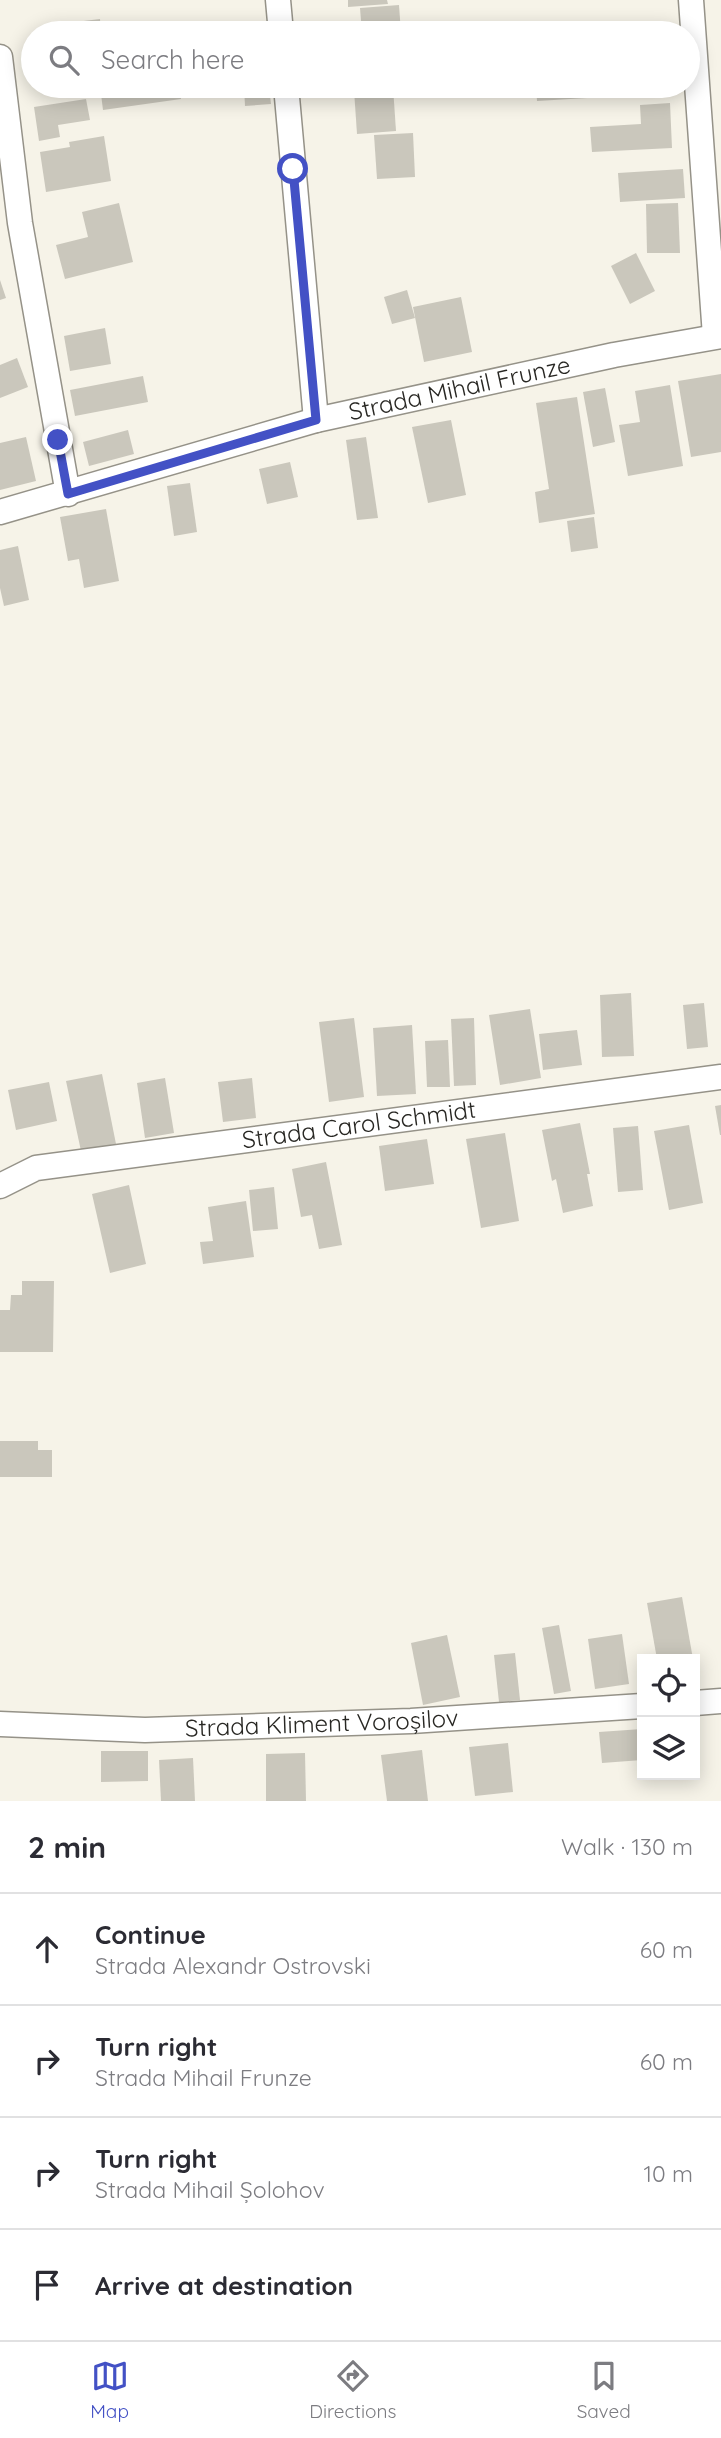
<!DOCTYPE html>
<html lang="en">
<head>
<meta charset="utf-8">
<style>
  :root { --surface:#fff; --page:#f2f2f3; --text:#2b2b33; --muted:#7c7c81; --line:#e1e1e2; --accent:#4351c5 }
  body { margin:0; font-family:Quicksand,sans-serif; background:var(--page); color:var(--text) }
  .controls { position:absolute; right:21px; bottom:21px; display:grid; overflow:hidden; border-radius:0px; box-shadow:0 4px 18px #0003 }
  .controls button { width:63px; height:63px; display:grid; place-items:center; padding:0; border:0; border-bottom:2px solid var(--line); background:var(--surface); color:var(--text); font:35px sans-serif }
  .stop { position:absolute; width:21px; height:21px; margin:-16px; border:5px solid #4351c5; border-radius:50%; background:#fff }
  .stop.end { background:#4351c5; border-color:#fff; box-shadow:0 2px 7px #0008 }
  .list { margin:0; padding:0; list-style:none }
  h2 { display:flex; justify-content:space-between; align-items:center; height:91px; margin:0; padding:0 28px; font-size:30px }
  h2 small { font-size:23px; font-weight:400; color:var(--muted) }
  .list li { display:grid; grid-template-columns:46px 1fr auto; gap:21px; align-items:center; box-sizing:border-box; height:112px; padding:0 28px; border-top:2px solid var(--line) }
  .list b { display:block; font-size:26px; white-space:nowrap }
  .list p { margin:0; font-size:23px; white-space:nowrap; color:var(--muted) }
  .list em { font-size:23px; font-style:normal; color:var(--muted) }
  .icon { flex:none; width:38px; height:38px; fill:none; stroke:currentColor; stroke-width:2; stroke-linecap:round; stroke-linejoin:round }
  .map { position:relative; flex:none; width:721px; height:1801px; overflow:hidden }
  .search { position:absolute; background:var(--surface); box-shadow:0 4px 18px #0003; left:21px; right:21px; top:21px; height:77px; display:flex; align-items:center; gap:18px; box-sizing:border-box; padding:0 24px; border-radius:38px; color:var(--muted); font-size:26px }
  .sheet { height:539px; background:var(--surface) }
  nav { display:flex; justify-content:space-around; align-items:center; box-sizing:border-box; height:98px; border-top:2px solid var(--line); background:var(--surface); font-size:19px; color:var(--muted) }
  nav a { display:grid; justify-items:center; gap:4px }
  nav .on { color:var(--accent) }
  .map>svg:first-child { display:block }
</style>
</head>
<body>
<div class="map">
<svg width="721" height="1801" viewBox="0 0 721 1801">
  <rect width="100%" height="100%" fill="#f6f3e8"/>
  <g fill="#cac7bc">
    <polygon points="348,0 387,0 388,4 348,7"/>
    <polygon points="399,5 401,33 362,33 360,8"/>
    <polygon points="100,19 101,33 60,33 59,24"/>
    <polygon points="100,86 179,86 181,99 103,110"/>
    <polygon points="244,86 269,86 271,104 245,106"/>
    <polygon points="536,86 603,86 604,97 537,101"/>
    <polygon points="605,86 667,86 668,94 605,98"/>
    <polygon points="393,87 396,131 357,134 354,90"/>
    <polygon points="86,99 90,120 58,125 60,137 39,141 34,107"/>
    <polygon points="670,103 672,148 592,152 590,127 641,124 640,105"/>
    <polygon points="413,133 415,177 377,179 374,135"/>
    <polygon points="104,136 111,181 46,192 40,152 70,147 69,142"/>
    <polygon points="683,169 685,198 620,202 618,173"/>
    <polygon points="119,203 133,262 65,279 56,245 88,237 82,212"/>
    <polygon points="678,203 680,253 647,253 646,204"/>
    <polygon points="636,253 655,291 630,304 611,266"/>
    <polygon points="0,280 6,298 0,300"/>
    <polygon points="407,290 415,318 392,324 384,297"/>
    <polygon points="461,297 472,352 424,362 413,307"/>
    <polygon points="105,328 111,364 70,371 64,336"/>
    <polygon points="17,358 28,387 0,398 0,365"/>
    <polygon points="721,374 721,452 691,457 678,381"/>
    <polygon points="143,376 148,402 75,416 70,390"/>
    <polygon points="670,385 683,466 628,476 619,425 640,422 635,391"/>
    <polygon points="605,388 615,442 593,447 583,392"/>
    <polygon points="577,397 595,514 539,523 535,492 549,489 536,403"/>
    <polygon points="451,420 466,495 428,503 412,427"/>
    <polygon points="128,430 134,454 89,466 83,442"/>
    <polygon points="26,437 36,481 0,490 0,443"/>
    <polygon points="366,437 378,518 357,520 346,440"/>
    <polygon points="290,462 298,497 267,504 259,469"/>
    <polygon points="190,483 197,532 174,536 167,486"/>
    <polygon points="106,509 119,581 84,588 79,559 68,561 60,517"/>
    <polygon points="594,517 598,548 571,552 567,521"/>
    <polygon points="18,546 29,600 4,606 0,588 0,550"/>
    <polygon points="631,993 634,1056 602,1057 600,995"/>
    <polygon points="704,1003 708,1047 687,1049 683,1005"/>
    <polygon points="530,1009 541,1078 500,1085 489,1015"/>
    <polygon points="354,1018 364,1097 329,1102 319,1022"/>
    <polygon points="474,1018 476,1085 454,1086 451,1019"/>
    <polygon points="412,1025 416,1094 377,1096 373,1028"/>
    <polygon points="577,1030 582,1065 543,1070 539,1034"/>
    <polygon points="448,1040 450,1087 427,1087 425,1041"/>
    <polygon points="102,1074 116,1144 81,1151 66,1081"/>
    <polygon points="165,1078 174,1133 145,1138 137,1083"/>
    <polygon points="252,1078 256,1118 223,1122 218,1082"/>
    <polygon points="49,1082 57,1121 16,1130 8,1090"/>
    <polygon points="721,1105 721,1135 720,1135 715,1106"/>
    <polygon points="580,1123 590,1174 587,1174 593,1206 563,1213 556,1179 552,1181 542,1130"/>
    <polygon points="689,1125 703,1203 669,1210 654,1131"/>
    <polygon points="638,1126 643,1190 618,1192 613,1128"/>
    <polygon points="505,1133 519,1221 481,1228 466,1139"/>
    <polygon points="427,1139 434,1184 385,1191 379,1146"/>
    <polygon points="326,1162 342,1245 319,1249 312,1215 301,1217 292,1169"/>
    <polygon points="129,1185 146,1264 110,1273 92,1194"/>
    <polygon points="274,1187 278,1229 253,1231 249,1190"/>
    <polygon points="246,1201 254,1257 203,1264 200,1242 213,1241 208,1207"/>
    <polygon points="22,1281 54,1281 53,1352 0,1352 0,1310 10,1310 11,1295 22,1295"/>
    <polygon points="0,1441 38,1441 38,1450 52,1450 52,1477 0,1477"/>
    <polygon points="682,1597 693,1659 657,1659 647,1603"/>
    <polygon points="559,1625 571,1691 554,1694 542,1628"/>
    <polygon points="622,1634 629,1684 595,1689 588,1639"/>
    <polygon points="447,1635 460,1697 423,1705 411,1643"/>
    <polygon points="515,1653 520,1700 499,1702 494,1655"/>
    <polygon points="642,1729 642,1760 602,1763 599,1732"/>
    <polygon points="508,1743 513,1792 475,1796 469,1747"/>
    <polygon points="422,1750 428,1801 387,1801 381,1755"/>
    <polygon points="101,1751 148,1751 148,1781 101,1782"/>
    <polygon points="305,1753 306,1801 266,1801 266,1754"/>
    <polygon points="193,1758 195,1801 161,1801 159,1760"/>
  </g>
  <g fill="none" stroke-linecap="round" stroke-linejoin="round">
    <defs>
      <g id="minor">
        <polyline points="278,0 281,33"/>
        <polyline points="691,0 715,336"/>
        <polyline points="0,57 20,223 68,494"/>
        <polyline points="286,86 316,420"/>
        <path id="s1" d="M0,512L316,420L614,355L721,336"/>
        <path id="s2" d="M0,1186L36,1168L721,1077"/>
        <polyline points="695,1703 721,1701"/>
        <path id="s3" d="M0,1724L145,1730L411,1721L642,1706"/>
      </g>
    </defs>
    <use href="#minor" stroke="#959288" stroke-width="27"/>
    <use href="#minor" stroke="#fff" stroke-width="24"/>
  </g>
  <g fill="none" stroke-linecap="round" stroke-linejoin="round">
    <polyline stroke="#4351c5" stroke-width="9" points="58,440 68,494 316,420 293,169"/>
  </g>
  <g text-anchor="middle" stroke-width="6" stroke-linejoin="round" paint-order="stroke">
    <g font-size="24" fill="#282723" stroke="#f6f3e8">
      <text dy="8" stroke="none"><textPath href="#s1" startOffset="476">Strada Mihail Frunze</textPath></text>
      <text dy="8" stroke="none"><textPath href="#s2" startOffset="366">Strada Carol Schmidt</textPath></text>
      <text dy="8" stroke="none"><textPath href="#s3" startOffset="322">Strada Kliment Voroșilov</textPath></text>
    </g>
  </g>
</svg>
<div class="controls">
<button><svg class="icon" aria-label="locate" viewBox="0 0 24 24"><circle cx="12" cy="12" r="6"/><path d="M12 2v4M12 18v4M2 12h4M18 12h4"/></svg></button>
<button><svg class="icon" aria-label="layers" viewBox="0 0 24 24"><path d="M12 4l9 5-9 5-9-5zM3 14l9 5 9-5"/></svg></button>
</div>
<div class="stop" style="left:293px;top:169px"></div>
<div class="stop end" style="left:58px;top:440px"></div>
<div class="search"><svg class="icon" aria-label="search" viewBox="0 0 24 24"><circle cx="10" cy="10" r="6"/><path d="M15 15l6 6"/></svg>Search here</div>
</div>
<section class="sheet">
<h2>2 min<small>Walk · 130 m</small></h2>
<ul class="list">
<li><svg class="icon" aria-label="ahead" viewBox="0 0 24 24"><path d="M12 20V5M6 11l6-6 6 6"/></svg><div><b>Continue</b><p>Strada Alexandr Ostrovski</p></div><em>60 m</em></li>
<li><svg class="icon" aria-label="right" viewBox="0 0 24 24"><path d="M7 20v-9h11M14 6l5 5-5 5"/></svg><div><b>Turn right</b><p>Strada Mihail Frunze</p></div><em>60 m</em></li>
<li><svg class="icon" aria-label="right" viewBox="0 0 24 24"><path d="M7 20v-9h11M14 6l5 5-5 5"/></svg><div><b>Turn right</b><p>Strada Mihail Șolohov</p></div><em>10 m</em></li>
<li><svg class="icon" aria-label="arrive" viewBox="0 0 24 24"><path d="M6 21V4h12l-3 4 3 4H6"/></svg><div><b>Arrive at destination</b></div></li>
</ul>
</section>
<nav>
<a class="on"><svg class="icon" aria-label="map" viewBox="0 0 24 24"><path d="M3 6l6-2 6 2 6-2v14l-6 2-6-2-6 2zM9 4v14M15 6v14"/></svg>Map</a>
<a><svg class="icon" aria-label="directions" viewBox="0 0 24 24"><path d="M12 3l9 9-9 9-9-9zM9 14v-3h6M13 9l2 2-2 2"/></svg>Directions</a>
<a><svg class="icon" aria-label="saved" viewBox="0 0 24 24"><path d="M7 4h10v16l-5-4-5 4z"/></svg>Saved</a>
</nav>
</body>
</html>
